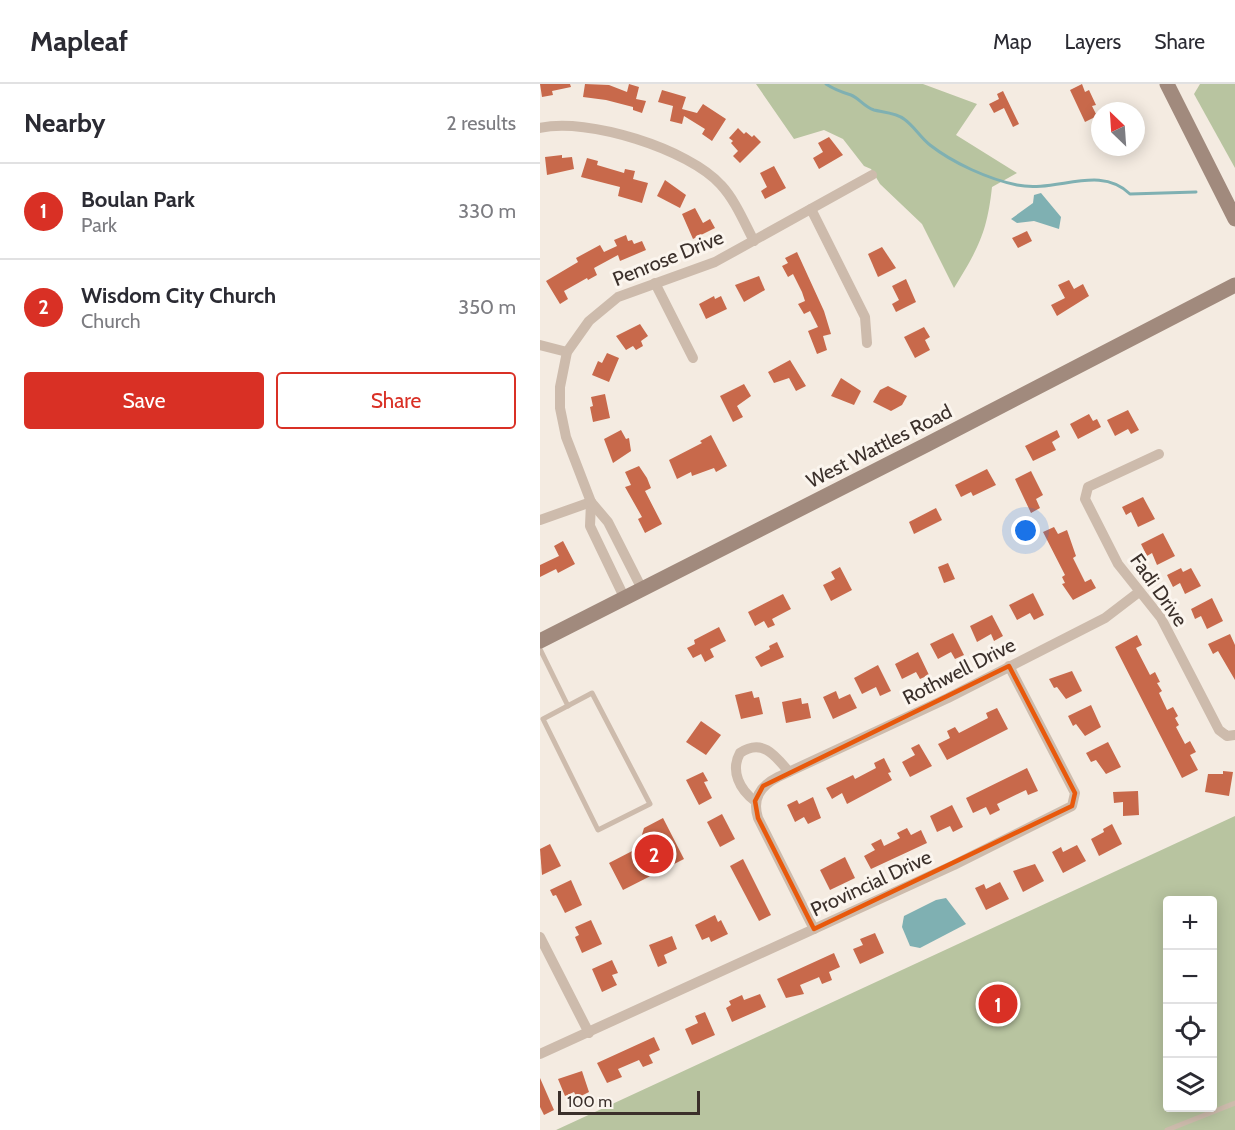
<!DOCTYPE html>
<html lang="en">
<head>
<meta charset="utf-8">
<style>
  :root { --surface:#fff; --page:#f7f7f7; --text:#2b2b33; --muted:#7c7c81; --line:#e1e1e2; --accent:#d93025 }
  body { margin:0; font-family:Cabin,sans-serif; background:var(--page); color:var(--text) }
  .controls { position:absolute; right:18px; bottom:18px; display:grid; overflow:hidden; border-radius:6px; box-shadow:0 3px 15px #0003 }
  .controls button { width:54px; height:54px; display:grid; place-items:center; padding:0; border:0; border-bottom:2px solid var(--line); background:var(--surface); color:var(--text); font:30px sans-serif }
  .compass { position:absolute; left:551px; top:18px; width:54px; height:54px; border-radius:50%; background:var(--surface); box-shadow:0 3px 15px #0003; rotate:335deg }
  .scale { position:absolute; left:18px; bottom:15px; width:142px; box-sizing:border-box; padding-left:6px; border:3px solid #3b302b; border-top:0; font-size:16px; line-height:21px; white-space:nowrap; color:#3b302b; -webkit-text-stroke:4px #fbf5ee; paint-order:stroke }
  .you { position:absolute; left:486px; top:447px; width:21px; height:21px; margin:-15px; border:4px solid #fff; border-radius:50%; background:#1a73e8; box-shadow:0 0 0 9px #1a73e833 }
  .badge { display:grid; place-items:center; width:39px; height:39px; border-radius:50%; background:var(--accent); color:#fff; font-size:20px; font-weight:700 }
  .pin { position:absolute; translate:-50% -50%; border:3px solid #fff; box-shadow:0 2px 6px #0006 }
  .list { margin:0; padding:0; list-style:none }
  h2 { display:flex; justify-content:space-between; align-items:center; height:78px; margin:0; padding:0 24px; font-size:26px }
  h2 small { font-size:20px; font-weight:400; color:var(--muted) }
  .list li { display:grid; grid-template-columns:39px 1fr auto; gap:18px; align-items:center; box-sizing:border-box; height:96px; padding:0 24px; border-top:2px solid var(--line) }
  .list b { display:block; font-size:22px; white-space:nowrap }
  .list p { margin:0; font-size:20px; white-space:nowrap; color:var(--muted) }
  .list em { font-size:20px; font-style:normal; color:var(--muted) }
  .actions { display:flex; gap:12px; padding:18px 24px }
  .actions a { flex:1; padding:14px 0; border:2px solid var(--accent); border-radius:6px; text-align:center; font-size:21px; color:var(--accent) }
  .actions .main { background:var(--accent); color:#fff }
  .icon { flex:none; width:33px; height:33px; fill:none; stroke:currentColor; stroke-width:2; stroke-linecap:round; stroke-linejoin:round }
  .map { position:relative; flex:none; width:695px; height:1046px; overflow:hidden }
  header { display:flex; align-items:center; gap:36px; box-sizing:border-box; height:84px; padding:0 30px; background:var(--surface); border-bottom:2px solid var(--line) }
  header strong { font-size:28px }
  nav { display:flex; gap:33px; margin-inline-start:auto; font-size:21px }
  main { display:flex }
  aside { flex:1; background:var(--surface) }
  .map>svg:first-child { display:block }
</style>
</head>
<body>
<header>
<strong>Mapleaf</strong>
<nav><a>Map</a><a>Layers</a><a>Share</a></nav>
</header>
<main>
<aside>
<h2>Nearby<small>2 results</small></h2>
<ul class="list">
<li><span class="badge">1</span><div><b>Boulan Park</b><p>Park</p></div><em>330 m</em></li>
<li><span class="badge">2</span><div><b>Wisdom City Church</b><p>Church</p></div><em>350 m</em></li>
</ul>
<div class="actions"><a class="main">Save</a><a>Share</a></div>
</aside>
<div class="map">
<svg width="695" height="1046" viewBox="0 0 695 1046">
  <rect width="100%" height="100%" fill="#f4ebe1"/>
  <g fill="#b8c4a0" fill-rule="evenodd">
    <path d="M216,0H383L437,20L416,51L477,89L452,103C447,149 438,165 414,204L382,140L340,100L331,85L324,82L303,55L284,46L254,55Z"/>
    <polygon points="660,0 695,0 695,84 654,10"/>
    <path d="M695,732V1046H16ZM628,816H672V1024H628Z"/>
  </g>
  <g fill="#7fb0b2">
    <polygon points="501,109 521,133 519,145 494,137 477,139 471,135 493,119 494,111"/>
    <polygon points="406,814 426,840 380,864 370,862 362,843 364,832 396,816"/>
  </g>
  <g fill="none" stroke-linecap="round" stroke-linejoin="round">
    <path stroke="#7fb0b2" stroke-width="3" d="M286,0C295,6 301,8 311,11C319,14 324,23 334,26C342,28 357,29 364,35C374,42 380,53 390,61C413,79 448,95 477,101C517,109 559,80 590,110L656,108"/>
  </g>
  <g fill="#c8694b">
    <polygon points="0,0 30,0 31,3 12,7 13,11 2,13"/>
    <polygon points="45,0 69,1 87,8 89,0 99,3 96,15 106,17 102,29 93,26 93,23 66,16 43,13"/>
    <polygon points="542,0 545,8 549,6 556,21 552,22 557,32 545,38 530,6"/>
    <polygon points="122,6 146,13 142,25 157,29 163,20 186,35 172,57 162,50 165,45 144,32 142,40 130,37 133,22 118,18"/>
    <polygon points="463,7 479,40 473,43 464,24 454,29 449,20 459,15 457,10"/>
    <polygon points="198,44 204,50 206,48 212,53 214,51 221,58 200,79 193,72 198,67 191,59 193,57 189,54"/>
    <polygon points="289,53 303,71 279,85 273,74 283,68 278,59"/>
    <polygon points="22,71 22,74 32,73 34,85 7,91 5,73"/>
    <polygon points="47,74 58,77 57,81 84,89 85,85 95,87 93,95 108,99 102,119 78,112 80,103 41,93"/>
    <polygon points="234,82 246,104 225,115 221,107 227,103 220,89"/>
    <polygon points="125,96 146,111 140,124 117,112"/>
    <polygon points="155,124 163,139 170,135 175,144 153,155 142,130"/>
    <polygon points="487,147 492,157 478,164 472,154"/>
    <polygon points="86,151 88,157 92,156 94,160 102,157 106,166 80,177 78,171 54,184 57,191 48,196 47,194 24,207 28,215 20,220 6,197 38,178 36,174 60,161 64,168 77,162 74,156"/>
    <polygon points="342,163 356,184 338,193 328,170"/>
    <polygon points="257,168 284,227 291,250 283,252 287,266 277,270 268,247 278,243 270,227 264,230 258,220 265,217 262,208 253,190 248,193 242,182 248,179 245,174"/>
    <polygon points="219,192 225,206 204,218 195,201"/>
    <polygon points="366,195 376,218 356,228 352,220 359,216 352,202"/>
    <polygon points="529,196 534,205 543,200 549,212 517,232 511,221 525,214 518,201"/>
    <polygon points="174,212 175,215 181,212 187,225 166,235 159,220"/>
    <polygon points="100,240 108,252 101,257 103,262 96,266 93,262 86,266 76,252"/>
    <polygon points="384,243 390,253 385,256 390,266 375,274 364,253"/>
    <polygon points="67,269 79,274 69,298 52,291 58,277 62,279"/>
    <polygon points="250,276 266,302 256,307 249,294 234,299 228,288"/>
    <polygon points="301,294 321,307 314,321 291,312"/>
    <polygon points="204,300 211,312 197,322 203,333 193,338 180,312"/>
    <polygon points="348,302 367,312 362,321 351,327 333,318 340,306"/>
    <polygon points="65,310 70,334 53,338 50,323 53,322 51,313"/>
    <polygon points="588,326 599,346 591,350 588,345 575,352 567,336"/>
    <polygon points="549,330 553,337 557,335 561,343 538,355 530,340"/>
    <polygon points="81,346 86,355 89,354 91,367 73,379 64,355"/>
    <polygon points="517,346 520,353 512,358 516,366 493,377 485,362"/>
    <polygon points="171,351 187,382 176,388 174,384 152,392 151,388 137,395 129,376 162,359 160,357"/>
    <polygon points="99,382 107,394 111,404 105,407 122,440 105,449 98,435 102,433 85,403 91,401 85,388"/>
    <polygon points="447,385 456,401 433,412 431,408 421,413 415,401"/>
    <polygon points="491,387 503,411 496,415 500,424 491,429 475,395"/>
    <polygon points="603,413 615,435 598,443 591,428 586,431 582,423"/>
    <polygon points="396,424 402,436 374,450 369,438"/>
    <polygon points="514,443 518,450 527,446 536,472 533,474 545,498 551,495 556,504 533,516 522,500 525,499 522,493 525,491 503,448"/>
    <polygon points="623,449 635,472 617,481 612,469 607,472 601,460"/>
    <polygon points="23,457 35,480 18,489 16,485 0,493 0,481 19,472 14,462"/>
    <polygon points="408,479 415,495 404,499 398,483"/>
    <polygon points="300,483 312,506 291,517 283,501 295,495 291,488"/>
    <polygon points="641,484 643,488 651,484 661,502 645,510 640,499 633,503 627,491"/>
    <polygon points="493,509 504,531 494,536 490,529 477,536 469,521"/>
    <polygon points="243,510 251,525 232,535 235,541 228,544 224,537 215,542 208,528"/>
    <polygon points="672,514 683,537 667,545 661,532 655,535 651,525"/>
    <polygon points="452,531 463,552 454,557 451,550 437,558 430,542"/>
    <polygon points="179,543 186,557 170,565 174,573 165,578 161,570 153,574 147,564 155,560 154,556"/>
    <polygon points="413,549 424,571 415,575 411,568 398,575 390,560"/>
    <polygon points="690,550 695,561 695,596 678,567 673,570 668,560"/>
    <polygon points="597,551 602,561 596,564 610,591 615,588 620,598 617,599 622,607 619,609 627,626 633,623 638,632 635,634 639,641 636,643 645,660 650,657 656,668 650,671 658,686 642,694 575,563"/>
    <polygon points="237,558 244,573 221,583 215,573 230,565 229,562"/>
    <polygon points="378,568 389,591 380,595 376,588 362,595 355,580"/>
    <polygon points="338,581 351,607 340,612 336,603 322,610 314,594"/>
    <polygon points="532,587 542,607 526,615 517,603 514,604 509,595"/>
    <polygon points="212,607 214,614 219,613 223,630 201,635 195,611"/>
    <polygon points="296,607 299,615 310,610 317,624 293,635 283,613"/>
    <polygon points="261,614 262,620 268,619 271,634 246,639 242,618"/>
    <polygon points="551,621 561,643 545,652 536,640 533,642 528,632"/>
    <polygon points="457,624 468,645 407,676 398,660 410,654 407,647 415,643 419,649 448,634 446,629"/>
    <polygon points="161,637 181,651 166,671 146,658"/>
    <polygon points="568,658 581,683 566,690 556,676 551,678 546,669"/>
    <polygon points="379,660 392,682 370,693 362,678 375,671 371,664"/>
    <polygon points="344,674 351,688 348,689 352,696 307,720 302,709 292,715 286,704 313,691 315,695 336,684 334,679"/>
    <polygon points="487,684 498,707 488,711 486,706 457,720 460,726 450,731 446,723 433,729 426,714"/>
    <polygon points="683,687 693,688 689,712 665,708 668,690 683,690"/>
    <polygon points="163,688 168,697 164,698 172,714 159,721 146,696"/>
    <polygon points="598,707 599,731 583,732 583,718 574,719 573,708"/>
    <polygon points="273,713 281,734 268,740 264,733 255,738 247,721 257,716 259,720"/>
    <polygon points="412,721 423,743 413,748 410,742 397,748 390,732"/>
    <polygon points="182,730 195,755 180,763 167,738"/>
    <polygon points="123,734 144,775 83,806 69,779 98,764 104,744"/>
    <polygon points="572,740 582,760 559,772 551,755 564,748 563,745"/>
    <polygon points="367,744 371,751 381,746 387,759 331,785 324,772 335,766 331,760 341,755 344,762 360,754 357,749"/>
    <polygon points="10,760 21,782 2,791 0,765"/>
    <polygon points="537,761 546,777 523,789 512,768 521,763 523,768"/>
    <polygon points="305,773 315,794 290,806 280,786"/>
    <polygon points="203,775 231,831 219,837 190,782"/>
    <polygon points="495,780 504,797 483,808 473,787"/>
    <polygon points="31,796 42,821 25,829 16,811 13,812 10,806"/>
    <polygon points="460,798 469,815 446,826 435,804 444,800 446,805"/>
    <polygon points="175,831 178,838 181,836 188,850 171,858 169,853 162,856 155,841"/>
    <polygon points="51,836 62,860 42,869 35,853 39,851 35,843"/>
    <polygon points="335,849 344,869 320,880 313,865 323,861 320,855"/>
    <polygon points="132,852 137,865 124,871 127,879 118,883 109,861"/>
    <polygon points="294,869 300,883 289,888 292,896 282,900 279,893 277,894 260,901 264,910 246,914 237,895"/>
    <polygon points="72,876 78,889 72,891 77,901 62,908 52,885"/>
    <polygon points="220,910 226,923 192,938 186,924 191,921 189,917 202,911 204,916"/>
    <polygon points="165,928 175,951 152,961 145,945 158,939 155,932"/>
    <polygon points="114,953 120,966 109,971 113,979 103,983 99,976 78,985 82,993 67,999 57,979"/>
    <polygon points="42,987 49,1008 37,1014 34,1008 25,1012 18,995"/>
    <polygon points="0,994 14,1026 4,1031 0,1023"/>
  </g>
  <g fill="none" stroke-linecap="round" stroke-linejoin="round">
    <g stroke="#cdbbac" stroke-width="5">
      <polyline points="0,565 28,622"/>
      <polygon points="52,609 110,720 58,746 3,635"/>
      <polyline points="627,1046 695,1019"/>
    </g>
    <g stroke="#cdbbac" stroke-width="10">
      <path d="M0,44C47,33 149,65 181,101C195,116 204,138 214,157"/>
      <polyline points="271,125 325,233 327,259"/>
      <polyline points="115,199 153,274"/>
      <polyline points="0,261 27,268"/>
      <polyline points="619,370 548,403 545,415 578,480 621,534 679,646 687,652 695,651"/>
      <polyline points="51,418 50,442 85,515"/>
      <polyline points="0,436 51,418"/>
      <polyline points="102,505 68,438 51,418 26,353 20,324 20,303 27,268 49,237 78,213 175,178 332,91"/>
      <path d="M215,717C200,706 190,687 200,669C222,654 235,671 249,688"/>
      <path d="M274,845L218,734C212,715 220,702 238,693L408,614L565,534L599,508"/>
      <polyline points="0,853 49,949"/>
      <polyline points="0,970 414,781 532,722 535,709 469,582"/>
    </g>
    <g stroke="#a18a7d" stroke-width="15">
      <polyline points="627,0 695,135"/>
      <polyline points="0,557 386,361 695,201"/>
    </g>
  </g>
  <path fill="none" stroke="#e8590c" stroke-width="4.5" stroke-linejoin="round" d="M469,582L535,709L532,722L274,845L218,734L215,717L223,702Z"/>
  <g text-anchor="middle" stroke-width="6" stroke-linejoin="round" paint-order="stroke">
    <g font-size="20" fill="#3b302b" stroke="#fbf5ee">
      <text transform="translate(128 174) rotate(-22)" y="7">Penrose Drive</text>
      <text transform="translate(339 362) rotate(-27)" y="7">West Wattles Road</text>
      <text transform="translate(619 506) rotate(55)" y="7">Fadi Drive</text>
      <text transform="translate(419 587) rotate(-27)" y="7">Rothwell Drive</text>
      <text transform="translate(331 799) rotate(-25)" y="7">Provincial Drive</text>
    </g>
  </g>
</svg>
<div class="controls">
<button>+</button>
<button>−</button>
<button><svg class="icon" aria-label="locate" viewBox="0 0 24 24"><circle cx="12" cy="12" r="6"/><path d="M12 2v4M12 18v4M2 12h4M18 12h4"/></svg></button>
<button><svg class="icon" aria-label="layers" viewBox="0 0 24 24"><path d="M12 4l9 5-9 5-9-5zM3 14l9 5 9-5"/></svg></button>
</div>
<svg class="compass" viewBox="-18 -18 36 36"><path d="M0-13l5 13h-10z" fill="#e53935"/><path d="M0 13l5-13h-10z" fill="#7c7c81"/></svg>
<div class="scale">100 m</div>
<div class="you"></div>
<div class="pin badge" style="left:458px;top:920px">1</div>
<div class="pin badge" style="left:114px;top:770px">2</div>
</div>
</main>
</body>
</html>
